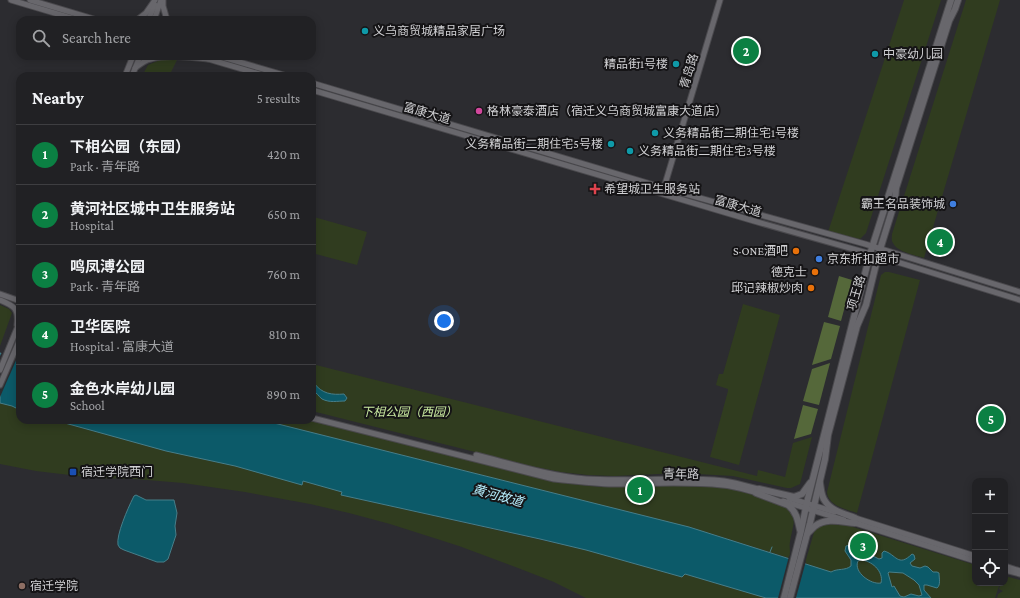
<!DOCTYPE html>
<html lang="en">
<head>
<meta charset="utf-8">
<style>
  :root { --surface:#212124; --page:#29292c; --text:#f1f3f6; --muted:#a2a3a6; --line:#3e3e41; --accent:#0b8043 }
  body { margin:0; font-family:"Crimson Pro","Noto Sans SC",serif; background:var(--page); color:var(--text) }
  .controls { position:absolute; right:12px; bottom:12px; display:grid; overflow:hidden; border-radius:8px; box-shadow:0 2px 10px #0003 }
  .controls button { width:36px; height:36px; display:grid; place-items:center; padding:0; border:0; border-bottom:1px solid var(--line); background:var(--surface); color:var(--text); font:20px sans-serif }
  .you { position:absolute; left:444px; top:321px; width:14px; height:14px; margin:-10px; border:3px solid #fff; border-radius:50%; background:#1a73e8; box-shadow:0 0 0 6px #1a73e833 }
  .badge { display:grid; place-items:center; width:26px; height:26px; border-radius:50%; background:var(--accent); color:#fff; font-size:13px; font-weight:700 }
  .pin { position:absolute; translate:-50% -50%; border:2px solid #fff; box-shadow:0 1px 4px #0006 }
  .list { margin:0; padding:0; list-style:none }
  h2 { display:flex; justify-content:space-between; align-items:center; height:52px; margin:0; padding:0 16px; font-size:17px }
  h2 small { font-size:13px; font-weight:400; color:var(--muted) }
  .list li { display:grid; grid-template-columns:26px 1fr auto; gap:12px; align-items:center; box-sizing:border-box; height:60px; padding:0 16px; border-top:1px solid var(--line) }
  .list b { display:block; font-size:15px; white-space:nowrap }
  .list p { margin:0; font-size:13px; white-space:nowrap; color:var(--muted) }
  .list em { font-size:13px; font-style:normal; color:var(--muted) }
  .icon { flex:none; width:22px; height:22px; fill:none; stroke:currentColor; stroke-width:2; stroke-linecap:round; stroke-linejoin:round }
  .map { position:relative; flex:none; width:1020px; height:598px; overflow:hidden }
  .search { position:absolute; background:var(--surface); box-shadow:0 2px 10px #0003; left:16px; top:16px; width:300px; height:44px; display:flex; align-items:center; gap:10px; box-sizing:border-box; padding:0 14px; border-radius:12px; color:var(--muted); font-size:15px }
  .panel { position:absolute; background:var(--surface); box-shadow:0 2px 10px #0003; left:16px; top:72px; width:300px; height:352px; border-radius:12px }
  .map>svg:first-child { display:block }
</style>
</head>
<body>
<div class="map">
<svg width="1020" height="598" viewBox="0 0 1020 598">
  <rect width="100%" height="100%" fill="#2c2c30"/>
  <g fill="#303c1f">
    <polygon points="904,0 941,0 866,233 860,239 828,232"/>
    <path d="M966,0H1000L924,258C915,255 897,252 893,243C891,240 892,237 892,234Z"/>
    <polygon points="160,60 177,60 169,76 142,76 148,65"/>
    <polygon points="314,217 367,232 357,265 312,253 312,224"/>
    <path d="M885,272H889L920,280L857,513C846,509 828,506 827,492L880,279L881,275Z"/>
    <polygon points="743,304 780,315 739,465 710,457 728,391 728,389 716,385 719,374 723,374"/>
    <polygon points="0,305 9,309 12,313 0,346"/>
    <polygon points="312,364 757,476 758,470 785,477 793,443 812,437 800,484 791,488 787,488 733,476 680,473 614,476 588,475 561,472 531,466 312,411"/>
    <polygon points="0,403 12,406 20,410 20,420 54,420 166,451 235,466 302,484 303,481 342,492 341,495 586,550 682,577 685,574 766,598 586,598 554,582 518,568 459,546 390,524 349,513 310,504 245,492 183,483 135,479 95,478 36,471 0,464"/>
    <path d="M262,420H312L554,481L572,484L601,487H620L645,485H686L723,487L746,492L784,504C800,515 792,526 790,542C789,546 790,549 790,552C790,554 789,556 789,558L689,527Z"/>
    <polygon points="837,522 975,565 975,583 1000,583 995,598 899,598 805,563 815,529 820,525"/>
    <polygon points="1005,576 1020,580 1020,598 997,598 998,594 1003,591 999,589 1001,583 1005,583"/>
  </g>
  <g fill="#55683a">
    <polygon points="839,276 852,280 841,321 828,317"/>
    <polygon points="824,322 840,326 831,359 812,365"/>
    <polygon points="830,363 819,405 803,401 812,369"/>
    <polygon points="803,405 818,409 811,434 794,439"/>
  </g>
  <g fill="#0c5a69" stroke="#477e89" fill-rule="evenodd">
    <polygon points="0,353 20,359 20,410 12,406 0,403"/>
    <path d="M312,383H314C322,394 332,395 344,394L347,398L345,401C337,401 330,403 322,399C318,396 317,392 312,391Z"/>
    <path d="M54,420H262L689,527L831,572C838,568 845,571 851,566V560L845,551L846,546L858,543L864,548L871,551L873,556L879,559L882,558V553L884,551C896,554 898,568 912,554L914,555L915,559L910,563L912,566L920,568L925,566L928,567L933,572H937L939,573C939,578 941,585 937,588L927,585H924V590L931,598H766L685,574L682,577L586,550L540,539L341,495L342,492L303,481L302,485L235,466L166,451ZM860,560C871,560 884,571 881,583C871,585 853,572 858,561ZM889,572L903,573L914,580L919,585L922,595L919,596L911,594L904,597L900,596L894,586L892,587L888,573Z"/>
    <path d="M136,495L146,500H174L177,513L175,526L176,535L168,559L164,562H157L124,550L120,548L118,545C116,535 128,508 133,498L134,496Z"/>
  </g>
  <g fill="#2c2c30">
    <polygon points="2,352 18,356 0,397 0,356"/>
    <polygon points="789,556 806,561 796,598 778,598"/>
  </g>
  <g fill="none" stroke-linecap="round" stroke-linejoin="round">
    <polyline stroke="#477e89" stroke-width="1" points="770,552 772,547"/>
    <defs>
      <g id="tertiary">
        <polyline points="11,0 78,20"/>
        <polyline points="30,0 97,20"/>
        <polyline points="163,0 163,6 167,20"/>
        <polyline points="137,20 146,13 155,0"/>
        <polyline points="148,20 155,5"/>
        <polyline points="154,20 161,0"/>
        <polyline points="219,56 287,76"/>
        <polyline points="205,58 266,76"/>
        <path d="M135,68C140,64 145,60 151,59C167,54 192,57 208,59"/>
        <polyline points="125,76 133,56"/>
        <polyline points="132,76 140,56"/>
        <polyline points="312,83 664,188 865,244 1020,292"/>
        <polyline points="312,90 754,221 878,256 1020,300"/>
        <polyline points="663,191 720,0"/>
        <polyline points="0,294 20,301"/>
        <path d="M0,300C14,306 19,308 17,325"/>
        <polyline points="0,370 20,321"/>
        <polyline points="0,385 20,339"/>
        <path d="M312,418L554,479C572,481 590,483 609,484C646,484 685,481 722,485C735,486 746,490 758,493"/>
        <path d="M476,455C512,464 549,476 586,479C632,482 678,476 724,481C737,483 750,487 762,490"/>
        <polyline points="789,498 835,512"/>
        <polyline points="783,501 844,520"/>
        <polyline points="852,517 975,556"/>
        <polyline points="852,522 975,561"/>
        <polyline points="1005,566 1020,571"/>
        <polyline points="1005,570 1020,574"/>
      </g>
      <g id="secondary">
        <path d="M820,483C821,489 821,496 825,501C831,511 845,514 855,518"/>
        <polyline points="759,489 794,497 802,494 810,483"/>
        <path d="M756,493L788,505C796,511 798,520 800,530"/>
        <path d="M808,533C810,531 813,528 815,526C827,517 842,522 855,523"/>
        <polyline points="784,598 801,531 807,502 870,254 951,0"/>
        <polyline points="790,598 810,523 825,459 828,435 857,326 866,305 878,256 895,201 896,188 949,21 955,9 958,0"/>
      </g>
    </defs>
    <use href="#tertiary" stroke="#4a494d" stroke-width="7"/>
    <use href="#secondary" stroke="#4a494d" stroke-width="8"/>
    <use href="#tertiary" stroke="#68676c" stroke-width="5"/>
    <use href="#secondary" stroke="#68676c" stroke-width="6"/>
  </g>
  <g fill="#0f9aa8" stroke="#151416" stroke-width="1.5">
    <circle cx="365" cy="31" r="4"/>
    <circle cx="875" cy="54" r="4"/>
    <circle cx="676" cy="64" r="4"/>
    <circle cx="655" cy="133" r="4"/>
    <circle cx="611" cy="144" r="4"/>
    <circle cx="630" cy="151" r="4"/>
  </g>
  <circle fill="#d1479c" stroke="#151416" stroke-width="1.5" cx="479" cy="111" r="4"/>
  <path fill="#e0444e" stroke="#151416" stroke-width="1.5" d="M593 183h4v4h4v4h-4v4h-4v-4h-4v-4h4z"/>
  <g fill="#3f7fe0" stroke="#151416" stroke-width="1.5">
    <circle cx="953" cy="204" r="4"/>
    <circle cx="819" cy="259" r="4"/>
  </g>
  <g fill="#e8710a" stroke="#151416" stroke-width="1.5">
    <circle cx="796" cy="251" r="4"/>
    <circle cx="815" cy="272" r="4"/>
    <circle cx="811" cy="288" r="4"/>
  </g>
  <rect fill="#1a4fb4" stroke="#151416" stroke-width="1.5" x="69" y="468" width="8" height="8" rx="2"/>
  <circle fill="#8d6e63" stroke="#151416" stroke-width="1.5" cx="22" cy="586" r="4"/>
  <g text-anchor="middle" stroke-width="4" stroke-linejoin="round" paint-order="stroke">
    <g font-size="12" fill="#d1d1d4" stroke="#151416" text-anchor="start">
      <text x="373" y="35">义乌商贸城精品家居广场</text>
      <text x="883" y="58">中豪幼儿园</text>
      <text x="668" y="68" text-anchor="end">精品街1号楼</text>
      <text x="487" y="115">格林豪泰酒店（宿迁义乌商贸城富康大道店）</text>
      <text x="663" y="137">义务精品街二期住宅1号楼</text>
      <text x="603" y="148" text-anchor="end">义务精品街二期住宅5号楼</text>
      <text x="638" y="155">义务精品街二期住宅3号楼</text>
      <text x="604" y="193">希望城卫生服务站</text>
      <text x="945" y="208" text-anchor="end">霸王名品装饰城</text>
      <text x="788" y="255" text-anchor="end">S·ONE酒吧</text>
      <text x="827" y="263">京东折扣超市</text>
      <text x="807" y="276" text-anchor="end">德克士</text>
      <text x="803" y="292" text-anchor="end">邱记辣椒炒肉</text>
      <text x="81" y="476">宿迁学院西门</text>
      <text x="30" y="590">宿迁学院</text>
    </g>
    <g font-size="12" fill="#d1d1d4" stroke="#151416">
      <text transform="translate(689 71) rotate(-73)" y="4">青岛路</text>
      <text transform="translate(427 113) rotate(16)" y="4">富康大道</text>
      <text transform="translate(738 206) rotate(16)" y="4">富康大道</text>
      <text transform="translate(856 293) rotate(-73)" y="4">项王路</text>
      <text transform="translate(681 474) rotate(1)" y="4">青年路</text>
    </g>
    <g font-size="12" font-style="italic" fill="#caeba1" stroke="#151416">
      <text x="409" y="416">下相公园（西园）</text>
    </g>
    <g font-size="13" font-style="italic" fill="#b5eefd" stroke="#151416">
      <text transform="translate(498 495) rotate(15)" y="5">黄河故道</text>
    </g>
  </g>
</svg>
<div class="controls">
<button>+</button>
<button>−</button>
<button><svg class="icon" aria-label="locate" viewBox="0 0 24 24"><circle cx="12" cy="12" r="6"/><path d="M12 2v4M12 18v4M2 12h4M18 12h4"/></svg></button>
</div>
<div class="you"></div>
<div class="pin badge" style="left:640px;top:490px">1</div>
<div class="pin badge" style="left:746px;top:51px">2</div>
<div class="pin badge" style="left:863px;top:546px">3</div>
<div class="pin badge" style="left:940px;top:242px">4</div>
<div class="pin badge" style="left:991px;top:419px">5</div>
<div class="search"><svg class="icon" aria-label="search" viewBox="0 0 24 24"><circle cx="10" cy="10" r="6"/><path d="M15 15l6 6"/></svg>Search here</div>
<section class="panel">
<h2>Nearby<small>5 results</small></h2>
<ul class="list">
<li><span class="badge">1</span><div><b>下相公园（东园）</b><p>Park · 青年路</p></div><em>420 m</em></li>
<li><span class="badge">2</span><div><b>黄河社区城中卫生服务站</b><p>Hospital</p></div><em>650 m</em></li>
<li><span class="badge">3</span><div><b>鸣凤溥公园</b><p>Park · 青年路</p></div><em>760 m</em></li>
<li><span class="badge">4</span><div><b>卫华医院</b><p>Hospital · 富康大道</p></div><em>810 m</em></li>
<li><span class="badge">5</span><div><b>金色水岸幼儿园</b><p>School</p></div><em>890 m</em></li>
</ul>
</section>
</div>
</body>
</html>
